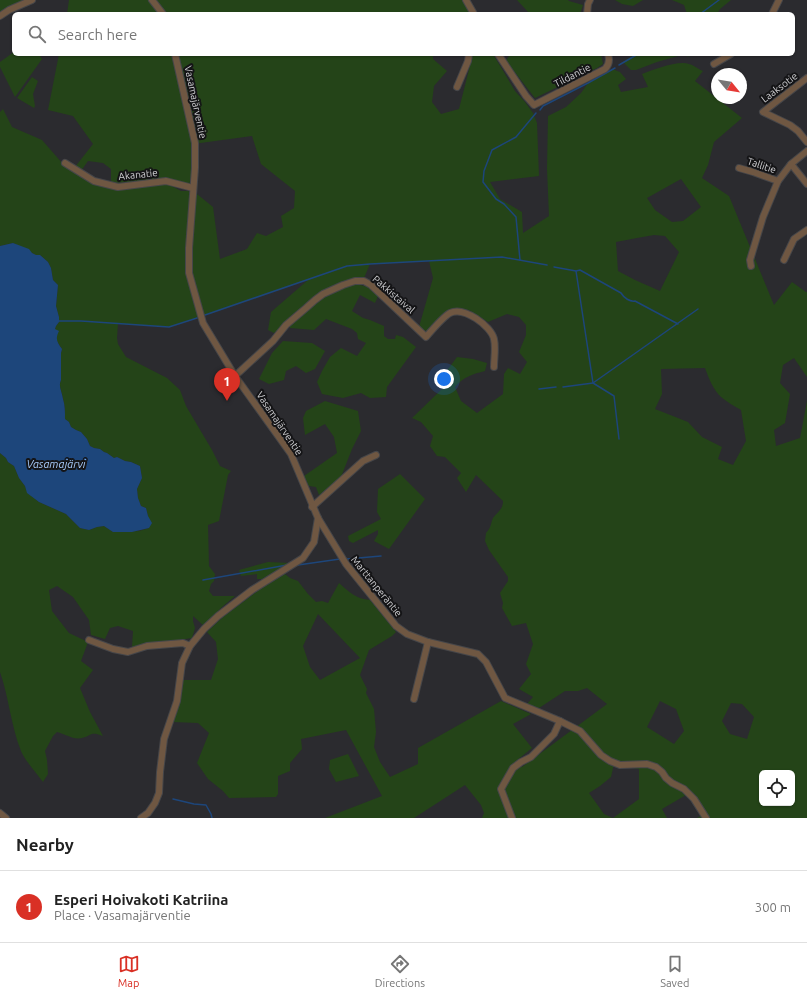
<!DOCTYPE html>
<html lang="en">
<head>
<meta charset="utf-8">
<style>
  :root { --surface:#fff; --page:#f2f2f2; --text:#222; --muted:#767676; --line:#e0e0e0; --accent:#d93025 }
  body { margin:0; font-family:Ubuntu,sans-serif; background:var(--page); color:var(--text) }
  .controls { position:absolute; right:12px; bottom:12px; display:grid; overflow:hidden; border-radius:6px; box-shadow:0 1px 3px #0004 }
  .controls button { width:36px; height:36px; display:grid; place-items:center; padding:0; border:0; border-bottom:1px solid var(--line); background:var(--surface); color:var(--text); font:20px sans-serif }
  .compass { position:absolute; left:711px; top:68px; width:36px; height:36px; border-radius:50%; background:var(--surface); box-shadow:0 1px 3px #0004; rotate:120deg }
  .you { position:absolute; left:444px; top:379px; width:14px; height:14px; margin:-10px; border:3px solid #fff; border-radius:50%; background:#1a73e8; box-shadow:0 0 0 6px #1a73e833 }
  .badge { display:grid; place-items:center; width:26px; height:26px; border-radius:50%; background:var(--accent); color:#fff; font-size:13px; font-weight:700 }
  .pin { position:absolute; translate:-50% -33px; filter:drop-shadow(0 1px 2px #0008) }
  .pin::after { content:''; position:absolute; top:21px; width:14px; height:12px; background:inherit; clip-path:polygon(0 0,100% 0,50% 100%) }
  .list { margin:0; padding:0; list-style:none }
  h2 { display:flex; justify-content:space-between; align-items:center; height:52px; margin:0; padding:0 16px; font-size:17px }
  h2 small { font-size:13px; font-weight:400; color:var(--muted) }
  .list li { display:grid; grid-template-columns:26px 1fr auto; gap:12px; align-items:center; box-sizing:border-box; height:72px; padding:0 16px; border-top:1px solid var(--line) }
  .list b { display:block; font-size:15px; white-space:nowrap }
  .list p { margin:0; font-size:13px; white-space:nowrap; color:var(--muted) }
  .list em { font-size:13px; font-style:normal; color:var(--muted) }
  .icon { flex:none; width:22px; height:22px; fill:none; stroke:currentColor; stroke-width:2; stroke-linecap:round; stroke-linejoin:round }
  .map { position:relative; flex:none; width:807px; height:818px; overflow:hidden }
  .search { position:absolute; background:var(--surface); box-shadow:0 1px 3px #0004; left:12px; right:12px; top:12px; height:44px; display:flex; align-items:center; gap:10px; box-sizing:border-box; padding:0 14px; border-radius:6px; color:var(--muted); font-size:15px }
  .sheet { height:124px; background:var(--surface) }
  nav { display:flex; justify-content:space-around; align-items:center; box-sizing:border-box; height:56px; border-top:1px solid var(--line); background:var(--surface); font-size:11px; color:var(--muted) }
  nav a { display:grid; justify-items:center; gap:2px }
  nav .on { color:var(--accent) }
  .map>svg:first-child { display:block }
</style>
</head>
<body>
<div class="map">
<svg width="807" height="818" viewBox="0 0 807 818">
  <rect width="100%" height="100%" fill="#2b2b2f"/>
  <g fill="#244418" fill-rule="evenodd">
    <polygon points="0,0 26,0 8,7 0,13"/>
    <polygon points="69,0 463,0 471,14 67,14"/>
    <polygon points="517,0 568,0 569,1 583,5 580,14 530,14"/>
    <polygon points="615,0 643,0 633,6 622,4"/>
    <polygon points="672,0 731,0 720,9 717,14 687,14 684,5"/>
    <polygon points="14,52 14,54 39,54 42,59 15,97 0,67 0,62"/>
    <path d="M59,54H433V59L447,71L434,86L432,102L441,114L459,109L473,54H493L515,91L525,102L533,113L537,123L539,176L490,182L500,199L522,212L523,233L549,216L547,169L548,116L566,107L581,93L588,83L612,69L620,72L626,79L618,85L621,92L648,87L642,74C653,70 678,60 689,64C694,65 698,69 703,71L695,81L742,118L714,142L708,165L702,178L729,196L774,305L792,282L806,292H807V377L794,358L783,365L780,383L790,394L785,423L774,430L776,446L800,438L807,401V818H697L701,816L693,801L686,795L662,809L667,818H515L514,817L513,818H482L484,813L481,805L465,785L414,818H325L382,796L346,730L301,739L302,749L290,763V771L278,776V794L276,797L229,798L223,791L208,779L197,763L209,733L198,723L173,722L180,703L183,680H211L218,659L216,642L207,632L223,617L259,590L285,574L290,578L298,581L308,594L316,602L322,601L328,603L339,583C349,592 356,599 370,600L396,632L392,636L369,650L360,675L367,689L366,693L374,709L376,732L374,747L380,762L390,777L418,764V748L501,701L531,714L513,724L532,748L516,761L522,767L607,704L587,688L578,691H565L539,708L527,704L533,697L519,689L531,674L526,664L533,644L526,623L512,626L502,608L503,603L500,593L508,581V577L489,550L485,541L486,533C492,526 490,525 493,518C497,512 503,510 503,501L476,475L466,492L457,478L461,473L445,457L437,456L430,446L433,436L421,422L412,418L442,389V377L457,357L473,359L487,363L485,371C473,374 463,377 455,387L461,401L477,413L503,394L504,374L508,368L520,374L527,362L519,352L526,335V325L519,317L507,314L488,322L469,310L453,308L433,324L429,330L426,331L419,327L433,278L429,261L370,264L364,278H356L315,296L290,317L277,331L274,333L268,330L271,312L308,280L169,327L118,324L117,338L118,344L126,357L167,378L180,390L186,406L212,450L220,466L231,471L228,475L219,521L208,525L209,566L215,574L214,581L211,584L209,591L213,596H235L222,607L204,626L193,616V621L195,628L192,638L132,647L133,631L118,626L110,628L105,639L91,635L89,620L73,597L57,586L49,590L52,611L69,633L88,642L81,661L93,670L80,688L90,712L103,736C89,731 92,736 82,738C73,740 65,734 57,732L53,736L45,751L47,760L48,774L43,782C37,774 24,759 21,751C11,726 9,698 0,672V453L6,458L8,462L14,466L19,478L25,486L28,493L39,502L66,514L80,528L89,530L97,527L104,526L113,532L139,531L149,528L148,516L146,508L141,506L138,498L137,489L142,478L140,466L131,462L125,461L117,457L114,458L107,453L104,452L100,449L94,448L90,446L87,439L81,432L76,430L71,427L69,422L65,419C65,412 65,405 63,399C62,392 58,386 61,380V353L62,349L56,340L55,329L56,326L59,322V317L56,306L58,285L53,280L51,268L48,262L40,255H36L13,243L0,246V112L3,109L12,127L42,140L63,164L96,185L123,188L158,183L168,184L181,191H188L197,194L213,207L220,259L247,249L257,233L266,236L283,227L281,216L294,208L295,191L261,164L252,136L193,144L192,173L189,185L161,178L136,182L111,183V169L103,163L88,161L81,171L75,167L93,144L73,116L48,110ZM681,179L701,207L683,221L672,222L655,210L647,198ZM654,235L665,236L679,252L660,291L635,280L618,271L616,242L637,238ZM705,368C709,379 713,389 721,397C727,402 734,406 741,410L746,441L733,465L718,459L722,447L702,437L688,422L655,409L662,394L661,369ZM318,614L360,658L320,680L310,667L303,646ZM660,701L676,709L684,731L674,744L647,727ZM731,703L742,704L754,717L747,739L730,734L722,721ZM614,764L639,769V799L613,818L604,814L589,793L600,786L611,777ZM762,773H792V803H762Z"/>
    <polygon points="510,54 601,54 603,64 597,68 535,98 506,61"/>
    <polygon points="635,54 690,54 688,57 685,54 657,62 636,70 631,70 623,62"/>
    <polygon points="32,77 38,81 33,94 35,106 34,108 17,98"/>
    <polygon points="356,284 368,287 378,296 375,303 360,295 352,311 363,318 370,320 384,326 384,336 388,339 395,339 396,335 403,337 416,347 387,387 386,397 370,398 361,393 343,398 322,394 317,382 322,371 330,357 341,348 357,356 366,343 358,339 357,333 352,329 326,319 314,330 290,328 290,324 323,296 344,287"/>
    <polygon points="283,341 312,343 325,351 315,369 306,373 296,366 286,371 284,380 269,384 259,379 272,353"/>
    <polygon points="325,401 358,411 361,431 352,449 341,477 319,495 316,487 309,486 304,476 337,453 334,437 325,424 305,435 303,418 306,411"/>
    <polygon points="400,474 425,499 389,549 374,541 378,534 378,530 353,543 349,541 348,536 381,519 377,512 378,489"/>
    <polygon points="268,562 290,563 262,579 257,579 257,574 241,576 239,570"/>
    <polygon points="348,754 359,776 336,782 329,769 330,760"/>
  </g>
  <path fill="#1d467b" d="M13,243L29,249L32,253L36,255H40L48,262L51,268L53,280L58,285L56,306L59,317V322L56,326L55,329L59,331C55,339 57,342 62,349L61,353V380C58,386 62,392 63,399C65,405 65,412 65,419L69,422L71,427L76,430L81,432L87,439L90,446L94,448L100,449L104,452L107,453L114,458L117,457L125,461L131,462L140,466L142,478L137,489L138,498L141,506L146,508L148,516L152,523L149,528L132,532H113L104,526L97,527L89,530L80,528L66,514L39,502L27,493L25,486L19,478L14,466L8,462L6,458L0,453V246Z"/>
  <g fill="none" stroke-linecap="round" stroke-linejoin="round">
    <g stroke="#1d467b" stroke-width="1.5">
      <polyline points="700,14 719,0"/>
      <polyline points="619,65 638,54"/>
      <polyline points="540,110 543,106 588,83 615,68"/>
      <polyline points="520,260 516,217 504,204 496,199 483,182 484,171 492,150 516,137 536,113"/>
      <path d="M554,267L576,271L580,270L621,293C624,298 630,302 635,301L678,324"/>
      <polyline points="576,271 593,383 614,396 619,439"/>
      <polyline points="205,315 347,266 370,264 502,257 547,265"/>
      <polyline points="59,321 81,321 169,327 197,318"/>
      <polyline points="563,387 593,383 698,309"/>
      <polyline points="539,389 556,387"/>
      <polyline points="347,559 381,556"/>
      <polyline points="298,565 340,559"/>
      <polyline points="203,580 287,565"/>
      <polyline points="173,799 194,804 206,805 211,814 212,818"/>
    </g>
    <defs>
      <g id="minor">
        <polyline points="152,0 163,14"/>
        <polyline points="466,0 474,14"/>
        <polyline points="587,14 588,4 590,0"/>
        <polyline points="772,14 779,0"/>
        <polyline points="0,16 9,10 32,0"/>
        <polyline points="175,54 195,143 195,168 189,248 189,273 203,323 235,376 291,454 318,518 346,564 396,626 407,634 428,642 478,654 486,662 505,698 560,721 580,731 601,755 610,761 620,765 647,764 656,767 662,772 666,778 672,783 684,789 694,799 706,818"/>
        <path d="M498,54L526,96L534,105L605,69C609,65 610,60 608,54"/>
        <polyline points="714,64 731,54"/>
        <polyline points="807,78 763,112 790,125 798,131 807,142"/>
        <polyline points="457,87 468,61 469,54"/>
        <polyline points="65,163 94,181 118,187 166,181 193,188"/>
        <polyline points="791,164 807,184"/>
        <polyline points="739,168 753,172 778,181"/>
        <polyline points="784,260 794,239 807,230"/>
        <polyline points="751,266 750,260 763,217 778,181 791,164 807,151"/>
        <path d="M235,376L273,341L286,325L306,308L315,300L323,294L343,285L355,281H364L371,285L426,337C432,330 443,317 450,313C464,306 491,326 494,339C496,348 494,358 494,367"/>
        <polyline points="312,507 363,461 376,455"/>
        <polyline points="89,640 113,649 128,652 147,646 183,643 190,646"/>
        <polyline points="414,699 428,642"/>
        <polyline points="0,813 6,818"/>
        <polyline points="141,818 148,813 155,803 159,793 160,772 164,739 177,701 182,663 190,646 204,629 218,616 252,590 303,558 314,542 318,518"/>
        <polyline points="512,818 501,789 513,768 521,762 531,757 554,734 560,721"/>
      </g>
    </defs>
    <use href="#minor" stroke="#464649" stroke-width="8"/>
    <use href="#minor" stroke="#6f5742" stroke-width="6"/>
  </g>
  <g text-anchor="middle" stroke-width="4" stroke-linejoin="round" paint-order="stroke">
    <g font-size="10" fill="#d1d1d4" stroke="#141416">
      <text transform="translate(572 75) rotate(-27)" y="4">Tildantie</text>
      <text transform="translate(779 87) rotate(-37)" y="4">Laaksotie</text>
      <text transform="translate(196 102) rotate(78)" y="4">Vasamajärventie</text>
      <text transform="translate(762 165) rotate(19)" y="4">Tallitie</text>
      <text transform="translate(138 174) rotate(-6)" y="4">Akanatie</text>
      <text transform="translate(394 294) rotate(41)" y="4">Pakkistaival</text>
      <text transform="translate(280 423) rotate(56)" y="4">Vasamajärventie</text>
      <text transform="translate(377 586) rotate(51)" y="4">Marttanperäntie</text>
    </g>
    <g font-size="11" font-style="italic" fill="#a8ccfd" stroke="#141416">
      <text x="56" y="468">Vasamajärvi</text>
    </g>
  </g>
</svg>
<div class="controls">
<button><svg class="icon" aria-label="locate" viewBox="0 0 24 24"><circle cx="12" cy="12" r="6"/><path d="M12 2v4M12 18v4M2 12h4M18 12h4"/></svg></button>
</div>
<svg class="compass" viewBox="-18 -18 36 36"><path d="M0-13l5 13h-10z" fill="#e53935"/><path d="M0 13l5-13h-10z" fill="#767676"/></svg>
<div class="you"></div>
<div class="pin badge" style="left:227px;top:401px">1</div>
<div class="search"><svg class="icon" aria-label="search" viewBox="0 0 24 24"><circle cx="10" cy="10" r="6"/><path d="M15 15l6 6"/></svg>Search here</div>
</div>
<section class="sheet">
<h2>Nearby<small></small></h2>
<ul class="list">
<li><span class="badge">1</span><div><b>Esperi Hoivakoti Katriina</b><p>Place · Vasamajärventie</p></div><em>300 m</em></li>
</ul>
</section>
<nav>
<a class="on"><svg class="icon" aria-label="map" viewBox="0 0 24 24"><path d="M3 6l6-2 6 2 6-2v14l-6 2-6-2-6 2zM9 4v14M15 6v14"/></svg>Map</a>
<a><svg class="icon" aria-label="directions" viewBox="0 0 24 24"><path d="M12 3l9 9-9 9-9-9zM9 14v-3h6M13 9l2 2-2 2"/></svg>Directions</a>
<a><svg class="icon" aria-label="saved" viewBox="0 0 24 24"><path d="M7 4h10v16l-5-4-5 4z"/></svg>Saved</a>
</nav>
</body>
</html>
